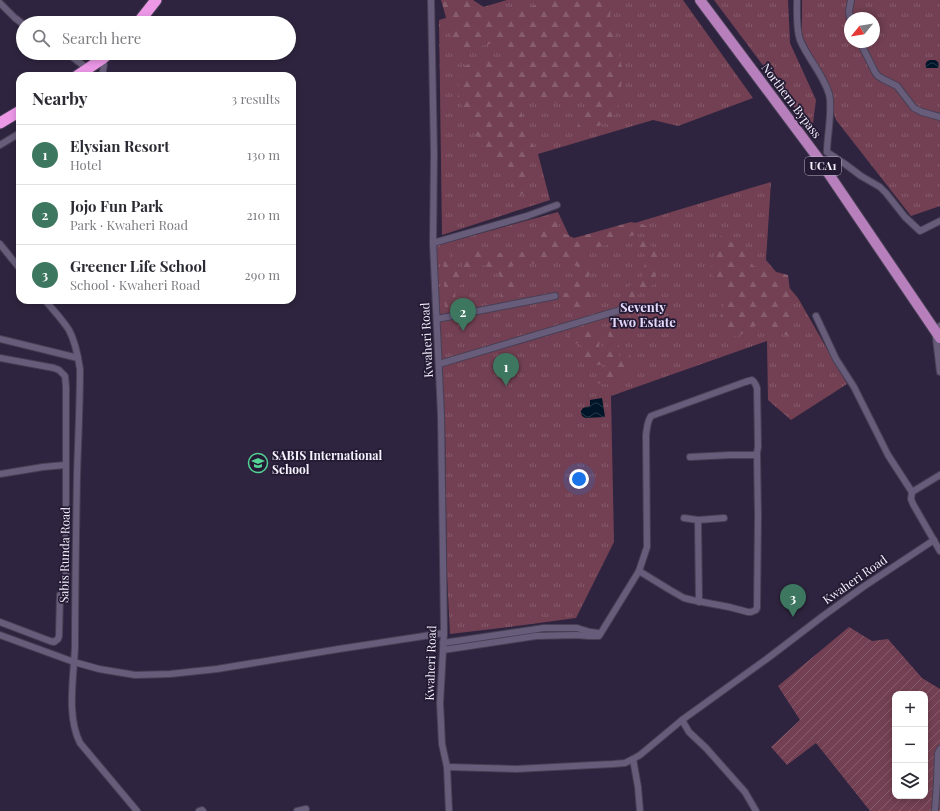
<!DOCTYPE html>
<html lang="en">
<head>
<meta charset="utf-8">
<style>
  :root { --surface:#fff; --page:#f2f2f3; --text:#2b2b33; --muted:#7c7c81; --line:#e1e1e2; --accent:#3d7760 }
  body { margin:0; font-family:"Playfair Display",serif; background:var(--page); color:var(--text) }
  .controls { position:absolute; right:12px; bottom:12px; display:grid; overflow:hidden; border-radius:8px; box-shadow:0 2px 6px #0003 }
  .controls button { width:36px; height:36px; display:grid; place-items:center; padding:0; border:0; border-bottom:1px solid var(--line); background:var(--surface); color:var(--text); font:20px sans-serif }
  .compass { position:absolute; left:844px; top:12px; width:36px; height:36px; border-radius:50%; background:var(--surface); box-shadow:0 2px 6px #0003; rotate:240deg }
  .you { position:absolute; left:579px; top:479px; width:14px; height:14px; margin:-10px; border:3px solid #fff; border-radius:50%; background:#1a73e8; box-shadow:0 0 0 6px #1a73e833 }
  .badge { display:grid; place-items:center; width:26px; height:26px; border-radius:50%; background:var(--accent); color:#fff; font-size:13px; font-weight:700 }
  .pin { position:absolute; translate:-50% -33px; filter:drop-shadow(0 1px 2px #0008) }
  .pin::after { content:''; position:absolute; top:21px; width:14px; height:12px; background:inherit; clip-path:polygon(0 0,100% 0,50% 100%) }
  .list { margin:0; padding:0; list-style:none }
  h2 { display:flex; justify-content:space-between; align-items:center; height:52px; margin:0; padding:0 16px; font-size:17px }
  h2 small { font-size:13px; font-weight:400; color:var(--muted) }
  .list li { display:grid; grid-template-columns:26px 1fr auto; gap:12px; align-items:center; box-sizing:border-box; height:60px; padding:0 16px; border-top:1px solid var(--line) }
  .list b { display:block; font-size:15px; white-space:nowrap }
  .list p { margin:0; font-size:13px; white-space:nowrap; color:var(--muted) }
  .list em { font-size:13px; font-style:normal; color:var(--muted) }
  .icon { flex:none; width:22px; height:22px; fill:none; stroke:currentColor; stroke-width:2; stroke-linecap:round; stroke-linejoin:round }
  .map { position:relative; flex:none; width:940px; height:811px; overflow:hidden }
  .search { position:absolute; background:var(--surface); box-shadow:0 2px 6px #0003; left:16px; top:16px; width:280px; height:44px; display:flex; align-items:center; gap:10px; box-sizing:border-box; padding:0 14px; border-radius:22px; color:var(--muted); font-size:15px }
  .panel { position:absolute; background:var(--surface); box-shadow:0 2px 6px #0003; left:16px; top:72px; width:280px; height:232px; border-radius:12px }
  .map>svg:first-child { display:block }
</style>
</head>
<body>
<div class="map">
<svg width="940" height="811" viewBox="0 0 940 811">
  <defs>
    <pattern id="grass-tufts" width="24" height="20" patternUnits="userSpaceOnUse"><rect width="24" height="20" fill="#724052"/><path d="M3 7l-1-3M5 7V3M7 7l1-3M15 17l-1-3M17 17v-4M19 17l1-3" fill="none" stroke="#875c6c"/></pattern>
    <pattern id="forest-firs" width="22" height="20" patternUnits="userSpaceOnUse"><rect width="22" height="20" fill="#724052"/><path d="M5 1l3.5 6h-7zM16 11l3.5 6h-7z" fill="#875c6c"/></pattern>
    <pattern id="garden-furrows" width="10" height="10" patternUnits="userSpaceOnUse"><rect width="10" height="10" fill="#724052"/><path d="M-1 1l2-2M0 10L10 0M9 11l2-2" fill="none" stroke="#875c6c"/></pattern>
    <pattern id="water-waves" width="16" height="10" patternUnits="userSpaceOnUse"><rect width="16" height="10" fill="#001527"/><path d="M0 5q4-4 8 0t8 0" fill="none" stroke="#263847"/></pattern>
  </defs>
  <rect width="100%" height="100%" fill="#2e243f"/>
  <g fill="url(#grass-tufts)" fill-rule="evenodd">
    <polygon points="507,0 683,0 753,98 678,126 653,120 538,154 550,200 442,235 439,20"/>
    <polygon points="714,0 788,0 790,43 816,100 812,131"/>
    <path d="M802,0H940V206L911,216L836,120L833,111L828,85L802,36ZM850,18H874V42H850Z"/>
    <polygon points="771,182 766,260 798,298 847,384 791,420 768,400 767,341 611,396 614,542 576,618 509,627 450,634 447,575 445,422 435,246 558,212 572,242"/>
  </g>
  <g fill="url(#forest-firs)">
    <polygon points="441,0 473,0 493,13 524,9 548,0 618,0 610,14 623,72 618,112 599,126 577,127 591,107 576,91 559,104 541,97 520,103 526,134 535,148 530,165 529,190 515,198 510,174 492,163 473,130 458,97 459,68 484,58 510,63 497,42 456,52"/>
    <path d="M554,217L557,221L563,233L574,238L631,222L642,224L650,228L639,234L623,238L607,245L595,248L587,247L575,251L585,259L591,268L587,283L593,301L584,309L566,307L559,301L561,293H576C572,281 574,279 578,267L558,259L538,264L523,262L508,268L513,280L522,294L510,301L501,300L500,275L485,265L468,270L463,283L455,290L456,307L445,311L443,252L449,253L454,271L463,267L462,256L473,250L494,253H512L545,249L535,221Z"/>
    <polygon points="720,236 742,247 753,266 788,275 793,315 792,338 760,323 737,337 717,327 727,296 710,272"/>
    <polygon points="645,240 661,256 654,284 636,296 630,315 633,327 619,340 619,356 629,354 638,368 626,373 614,385 596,383 606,365 586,365 582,348 579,342 567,349 568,336 581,327 600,334 599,350 608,340 609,328 616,316 621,302 626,289 643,276 646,255 629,248"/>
  </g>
  <path fill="url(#garden-furrows)" fill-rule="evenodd" d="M849,627L872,641L888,639L922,678L940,689V811H870L816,743L787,765L771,747L800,720L778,686ZM895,694H925V796H895Z"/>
  <g fill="url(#water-waves)">
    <path d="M930,60H935L938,62L939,67L937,68H926C925,63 926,61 930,60Z"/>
    <path d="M602,398L605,417L586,418C582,417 581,415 581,411L583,408L590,406V400Z"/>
  </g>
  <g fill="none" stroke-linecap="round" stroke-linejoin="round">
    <defs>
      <g id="street">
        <polyline points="431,0 434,154 433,243 441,415 444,633 440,703 442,744 447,767 449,811"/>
        <path d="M797,0C797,13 796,28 800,40C808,59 823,74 829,94C833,109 827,136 827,152"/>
        <polyline points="0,3 15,18 23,24"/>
        <polyline points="850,18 849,11 851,0"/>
        <polyline points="860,42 875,72 878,76 883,79 897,86 914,108 922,112 940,117"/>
        <polyline points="67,53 88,69"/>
        <polyline points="102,59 104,65 102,76"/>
        <polyline points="0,145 20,133"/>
        <polyline points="827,152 845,164 861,176 880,187 886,193 905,217 920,231 940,221"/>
        <polyline points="433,243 527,216 557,205"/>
        <polyline points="0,244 20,269"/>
        <path d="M45,300C53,310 62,319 69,330C75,341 78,356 80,369C80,405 78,440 77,476C76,533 75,590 75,646C74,677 66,715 80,743L137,811"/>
        <polyline points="816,316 836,359 854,387 888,455 912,492"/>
        <polyline points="437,319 555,296"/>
        <polyline points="940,326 935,330 940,372"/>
        <polyline points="0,339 78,358"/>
        <polyline points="0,358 54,368 59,370 65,376 66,387 66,576 63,589 60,595 59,636 58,639 54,642 50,641 0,622"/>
        <polyline points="439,364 624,309"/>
        <polyline points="0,474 43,467 65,465"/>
        <polyline points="940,475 912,492 911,499 913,504 940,551"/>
        <polyline points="684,518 698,520 699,602"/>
        <polyline points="698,520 724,518"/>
        <polyline points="639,571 670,590 684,598 692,600 729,607 748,612 751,612 756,610 757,608 758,516 757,453"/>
        <polyline points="0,635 74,662 99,669 135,675 170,674 217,669 339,649 444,633"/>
        <polyline points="443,643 544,628 577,628 590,632 598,633"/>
        <path d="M443,650L536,636L576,635L589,636H599L639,571L647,547L646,435C647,428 647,422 651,416L745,382L752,380C755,382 756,385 757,388L758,447L757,453L755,455H730L690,457"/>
        <polyline points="682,720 689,732 706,748 745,792 756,811"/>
        <polyline points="633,759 638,787 640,811"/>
        <polyline points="447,767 516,769 613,764 625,763 633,759 640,755 682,720 768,658 823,616 863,587 934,540"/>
        <polyline points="199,811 202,810 203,811"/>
        <polyline points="297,811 306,809"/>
        <polyline points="935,811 937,782 938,753 940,749"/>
      </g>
      <polyline id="primary" points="700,0 818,158 940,338"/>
      <g id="highway">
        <polyline points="138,23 156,0"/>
        <polyline points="77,76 102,59 109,53"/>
        <polyline points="0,123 20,111"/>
      </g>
    </defs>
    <use href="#street" stroke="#483f55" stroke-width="8"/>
    <use href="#primary" stroke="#483f55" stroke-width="12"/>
    <use href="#highway" stroke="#483f55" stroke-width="13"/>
    <use href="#street" stroke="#675d7b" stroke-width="6"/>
    <use href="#primary" stroke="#b780bc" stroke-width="10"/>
    <use href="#highway" stroke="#ec98e7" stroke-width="11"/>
  </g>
  <defs>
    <symbol id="school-ring" viewBox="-11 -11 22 22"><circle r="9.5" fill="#241a34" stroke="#53d396" stroke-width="1.5"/><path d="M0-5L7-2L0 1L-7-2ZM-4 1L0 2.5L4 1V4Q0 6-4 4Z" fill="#53d396"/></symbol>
  </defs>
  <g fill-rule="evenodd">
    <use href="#school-ring" x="247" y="452" width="22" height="22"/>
  </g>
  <g text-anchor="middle" stroke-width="3.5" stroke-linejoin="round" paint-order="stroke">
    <rect fill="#241a34" stroke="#b6b1c1" stroke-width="1" x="805" y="157" width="36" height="18" rx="3"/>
    <g font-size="11" font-weight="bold" fill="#f5f2fd">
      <text x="823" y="170">UCA1</text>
    </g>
    <g font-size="12" fill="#f5f2fd" stroke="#241a34">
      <text transform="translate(791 101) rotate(53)" y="4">Northern Bypass</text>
      <text transform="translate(427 340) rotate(-93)" y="4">Kwaheri Road</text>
      <text transform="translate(65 555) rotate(-89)" y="4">Sabis Runda Road</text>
      <text transform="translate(855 580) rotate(-35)" y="4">Kwaheri Road</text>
      <text transform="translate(431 663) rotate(-88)" y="4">Kwaheri Road</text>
    </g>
    <g font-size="12" font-weight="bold" fill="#f5f2fd" stroke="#241a34" text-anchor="start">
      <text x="272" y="460">SABIS International<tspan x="272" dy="14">School</tspan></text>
    </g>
    <g font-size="13" font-weight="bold" fill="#e5d9fc" stroke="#241a34">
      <text x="643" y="312">Seventy<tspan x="643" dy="15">Two Estate</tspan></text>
    </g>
  </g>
</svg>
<div class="controls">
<button>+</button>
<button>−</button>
<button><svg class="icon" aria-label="layers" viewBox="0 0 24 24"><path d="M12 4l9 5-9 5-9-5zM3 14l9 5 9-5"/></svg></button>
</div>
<svg class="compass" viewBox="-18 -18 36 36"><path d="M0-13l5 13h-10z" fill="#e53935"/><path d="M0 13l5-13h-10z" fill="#7c7c81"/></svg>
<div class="you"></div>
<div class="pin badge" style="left:506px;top:386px">1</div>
<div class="pin badge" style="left:463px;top:331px">2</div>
<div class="pin badge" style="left:793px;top:617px">3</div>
<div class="search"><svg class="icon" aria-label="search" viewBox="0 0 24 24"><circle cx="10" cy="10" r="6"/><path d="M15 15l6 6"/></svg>Search here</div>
<section class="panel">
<h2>Nearby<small>3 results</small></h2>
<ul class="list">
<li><span class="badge">1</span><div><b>Elysian Resort</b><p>Hotel</p></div><em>130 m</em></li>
<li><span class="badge">2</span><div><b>Jojo Fun Park</b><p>Park · Kwaheri Road</p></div><em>210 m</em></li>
<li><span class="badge">3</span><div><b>Greener Life School</b><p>School · Kwaheri Road</p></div><em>290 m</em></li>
</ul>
</section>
</div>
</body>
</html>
